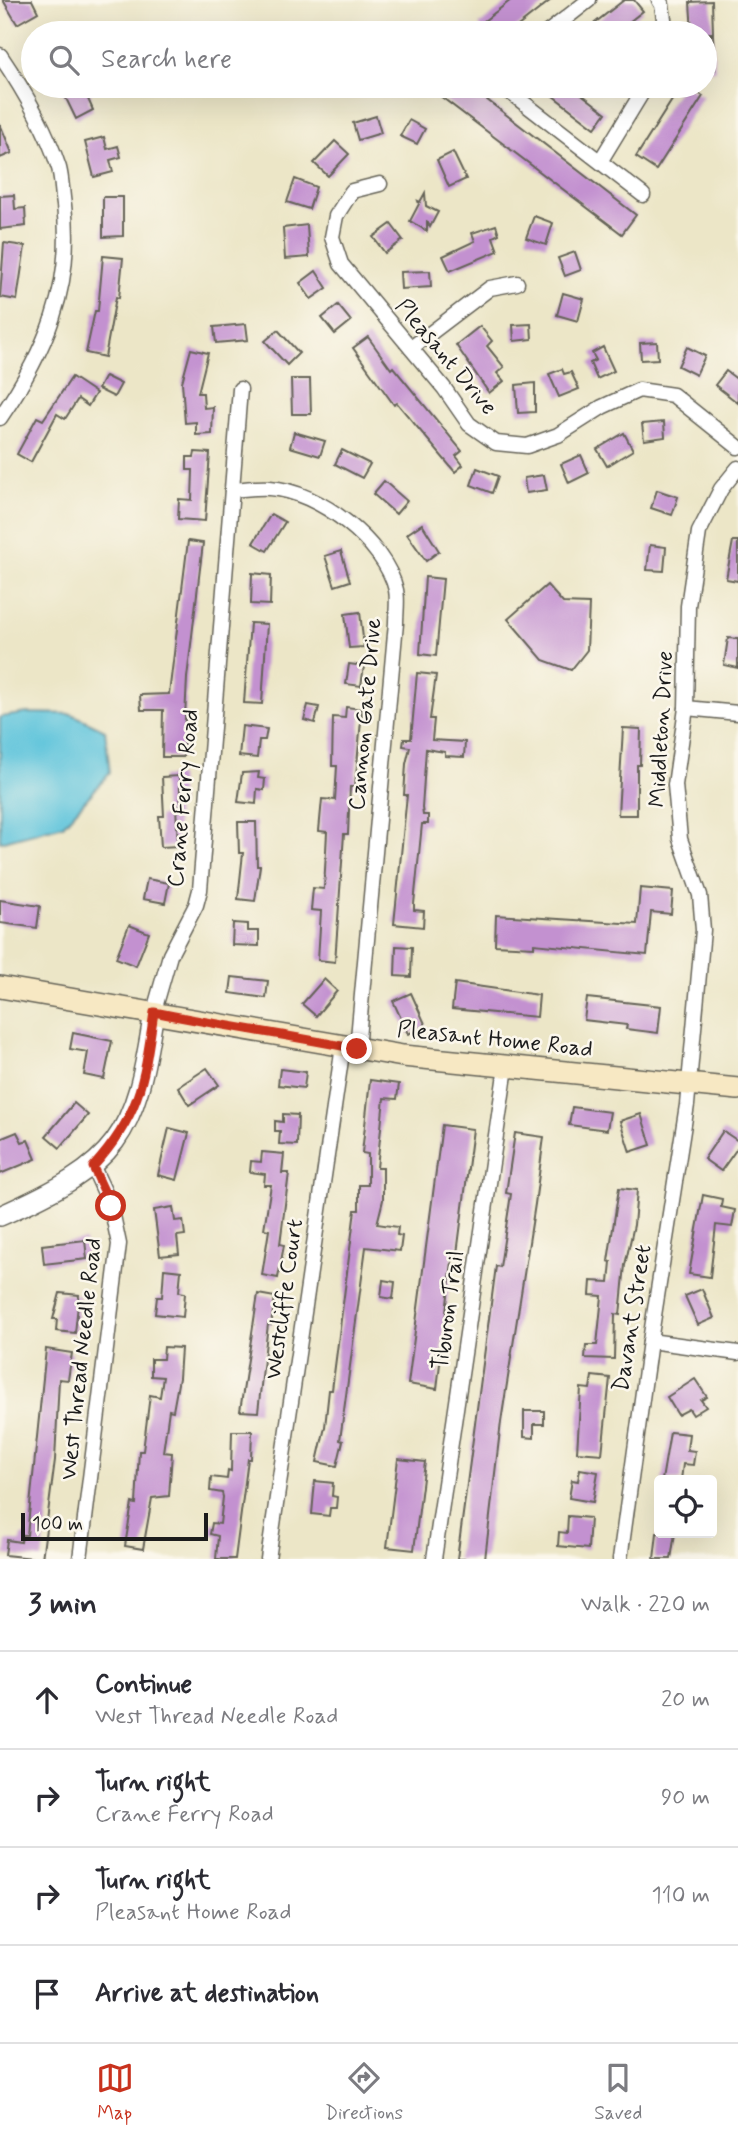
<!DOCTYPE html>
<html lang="en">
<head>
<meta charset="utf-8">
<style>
  :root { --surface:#fff; --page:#f7f7f7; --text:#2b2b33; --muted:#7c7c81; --line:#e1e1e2; --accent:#c8321e }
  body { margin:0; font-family:Mynerve,sans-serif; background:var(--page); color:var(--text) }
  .controls { position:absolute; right:21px; bottom:21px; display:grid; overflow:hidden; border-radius:7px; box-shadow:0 7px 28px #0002 }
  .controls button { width:63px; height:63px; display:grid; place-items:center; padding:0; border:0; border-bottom:2px solid var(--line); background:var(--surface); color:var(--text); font:35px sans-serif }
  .scale { position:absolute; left:21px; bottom:18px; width:187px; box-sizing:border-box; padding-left:7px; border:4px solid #1c1c1c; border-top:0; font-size:19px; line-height:24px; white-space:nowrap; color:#1c1c1c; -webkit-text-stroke:5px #fbf7ec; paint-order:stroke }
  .stop { position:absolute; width:21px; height:21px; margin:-16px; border:5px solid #c8321e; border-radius:50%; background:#fff }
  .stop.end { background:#c8321e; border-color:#fff; box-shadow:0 2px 7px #0008 }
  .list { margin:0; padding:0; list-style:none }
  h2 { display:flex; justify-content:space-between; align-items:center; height:91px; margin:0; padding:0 28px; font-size:30px }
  h2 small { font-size:23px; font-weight:400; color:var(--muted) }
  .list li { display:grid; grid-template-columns:46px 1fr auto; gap:21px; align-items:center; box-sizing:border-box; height:98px; padding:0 28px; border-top:2px solid var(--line) }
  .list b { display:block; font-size:26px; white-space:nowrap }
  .list p { margin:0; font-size:23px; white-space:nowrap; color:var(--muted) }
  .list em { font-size:23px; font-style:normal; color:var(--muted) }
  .icon { flex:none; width:38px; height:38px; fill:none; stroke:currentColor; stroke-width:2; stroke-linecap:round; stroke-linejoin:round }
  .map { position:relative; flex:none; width:738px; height:1559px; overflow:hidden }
  .search { position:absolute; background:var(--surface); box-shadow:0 7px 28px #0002; left:21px; right:21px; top:21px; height:77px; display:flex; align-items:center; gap:18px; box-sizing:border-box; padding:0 24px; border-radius:38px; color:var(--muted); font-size:26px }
  .sheet { height:483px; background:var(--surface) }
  nav { display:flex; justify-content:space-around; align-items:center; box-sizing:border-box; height:98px; border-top:2px solid var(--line); background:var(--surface); font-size:19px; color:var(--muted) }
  nav a { display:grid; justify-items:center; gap:4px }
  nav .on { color:var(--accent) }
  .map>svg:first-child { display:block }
</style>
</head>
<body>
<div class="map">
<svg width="738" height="1559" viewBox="0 0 738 1559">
  <rect width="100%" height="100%" fill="#fbf7ec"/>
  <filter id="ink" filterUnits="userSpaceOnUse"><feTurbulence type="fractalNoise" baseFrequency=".0143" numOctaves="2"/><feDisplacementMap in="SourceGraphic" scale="14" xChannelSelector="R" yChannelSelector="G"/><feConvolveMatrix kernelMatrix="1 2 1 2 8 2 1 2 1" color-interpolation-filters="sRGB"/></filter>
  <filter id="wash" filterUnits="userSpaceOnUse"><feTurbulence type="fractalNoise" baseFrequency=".00686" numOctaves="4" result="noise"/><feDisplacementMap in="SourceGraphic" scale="28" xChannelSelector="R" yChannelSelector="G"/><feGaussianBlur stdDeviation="1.57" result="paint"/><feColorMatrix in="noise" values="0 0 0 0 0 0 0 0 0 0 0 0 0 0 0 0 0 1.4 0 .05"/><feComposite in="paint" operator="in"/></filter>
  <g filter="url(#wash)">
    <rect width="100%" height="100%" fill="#ece6c7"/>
    <polygon fill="#5ec4db" stroke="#3d707c" stroke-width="2" points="28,713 72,714 105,730 110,773 63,825 0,842 0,717"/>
    <g id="blocks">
      <g fill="#c391d0">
        <polygon points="3,0 32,0 38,12 17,24"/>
        <polygon points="511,0 551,0 509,33 485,33 479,25"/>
        <polygon points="624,0 634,0 643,11 615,33 582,33"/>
        <polygon points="712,1 713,33 692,33 690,2"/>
        <polygon points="705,35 713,35 715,70 705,71"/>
        <polygon points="60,86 87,86 92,97 88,99 93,110 76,119"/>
        <polygon points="427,86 469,86 636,215 622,234"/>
        <polygon points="540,86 571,86 606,113 595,128"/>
        <polygon points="681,86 687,86 703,96 656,170 636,157"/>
        <polygon points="376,116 381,133 358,140 353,123"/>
        <polygon points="409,120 425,129 417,144 400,136"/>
        <polygon points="0,124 12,153 0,158"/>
        <polygon points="104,137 107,149 118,146 121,157 110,160 113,172 94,177 85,142"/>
        <polygon points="335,141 349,154 328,176 314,163"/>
        <polygon points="453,152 466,179 449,187 437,160"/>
        <polygon points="295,179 316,187 309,209 287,202"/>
        <polygon points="425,193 426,206 438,212 430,227 427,221 427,231 410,221 419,204 418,201 420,202"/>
        <polygon points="14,195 15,209 25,208 26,226 0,229 0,196"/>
        <polygon points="103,197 123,197 123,236 103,237"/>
        <polygon points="534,216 553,223 546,245 526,238"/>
        <polygon points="391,224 403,240 385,253 373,237"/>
        <polygon points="307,225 309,257 285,259 283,228"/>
        <polygon points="496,225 499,234 493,237 498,251 450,271 443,256 475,241 472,233"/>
        <polygon points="4,243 25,246 17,300 0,297"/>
        <polygon points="575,252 581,270 565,276 558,258"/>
        <polygon points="103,256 123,258 119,298 116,297 105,357 86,353 95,311 98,311"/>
        <polygon points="316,271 327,288 311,299 300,283"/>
        <polygon points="430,271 431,287 401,289 400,272"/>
        <polygon points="563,293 584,299 578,321 557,315"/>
        <polygon points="338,305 351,321 335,334 322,318"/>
        <polygon points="246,324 248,340 216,343 214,327"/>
        <polygon points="531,324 532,339 514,341 513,325"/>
        <polygon points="480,326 492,341 487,346 504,367 497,373 504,381 489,393 456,345"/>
        <polygon points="278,330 299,353 287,365 265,341"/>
        <polygon points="368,337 391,369 393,367 462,451 456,456 463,465 455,472 397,403 394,405 353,348"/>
        <polygon points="657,342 658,359 641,360 640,343"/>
        <polygon points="603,347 614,371 597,379 590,363 596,360 592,353"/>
        <polygon points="687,347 705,356 696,375 678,366"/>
        <polygon points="191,349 208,353 198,393 203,393 204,408 213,407 212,434 196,435 196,422 185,423 182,382"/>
        <polygon points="562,369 564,374 571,372 579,389 559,397 549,374"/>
        <polygon points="726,371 738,380 738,403 715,385"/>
        <polygon points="105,376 121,384 114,397 98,389"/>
        <polygon points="72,377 96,393 88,406 78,399 65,419 57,414 31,462 17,454 37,417 43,420"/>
        <polygon points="291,379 310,379 311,414 292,414"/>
        <polygon points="535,383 535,412 518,413 516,385"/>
        <polygon points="664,422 665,437 644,440 642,424"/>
        <polygon points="294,432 325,441 320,456 290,447"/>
        <polygon points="624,433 633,450 607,466 597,449"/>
        <polygon points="342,450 370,464 362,478 335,464"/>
        <polygon points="195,452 210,453 205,521 178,519 179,499 192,500 193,470 187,470 187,457 194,457"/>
        <polygon points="581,455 589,473 569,483 561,464"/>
        <polygon points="477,468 498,476 492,493 471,485"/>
        <polygon points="544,475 547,490 526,493 524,478"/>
        <polygon points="384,481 407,501 396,514 373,494"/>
        <polygon points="657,490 678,497 672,515 651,508"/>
        <polygon points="271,514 285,522 267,551 253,543"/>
        <polygon points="422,524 439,551 426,561 407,534"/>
        <polygon points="188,541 203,543 187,678 183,757 162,757 163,710 141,710 140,695 169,694"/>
        <polygon points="733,541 738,541 738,581 726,579"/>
        <polygon points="650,545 666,547 664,571 647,570"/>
        <polygon points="341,551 350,581 335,586 325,556"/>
        <polygon points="252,573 271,575 270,605 251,604"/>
        <polygon points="425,577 443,579 436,656 420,654"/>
        <polygon points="547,585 563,603 589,604 587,650 571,670 543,660 508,619"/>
        <polygon points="360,612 364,647 349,648 345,614"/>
        <polygon points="250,623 267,624 262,704 244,703"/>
        <polygon points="728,638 738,639 738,668 724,665"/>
        <polygon points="349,664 364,666 361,686 346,684"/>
        <polygon points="417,673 436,675 430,719 434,719 432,740 465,742 464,757 445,756 445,752 426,749 422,808 423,815 428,815 428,824 422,824 414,904 414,910 424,911 423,927 394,924 407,795 404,795 406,764 410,747 403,746 404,739 411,739"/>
        <polygon points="308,705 319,707 315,723 304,720"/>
        <polygon points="346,707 362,709 355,787 350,787 348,834 344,834 335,962 318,960 321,911 311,910 313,888 324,889 327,832 319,831 322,799 335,800 337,766 332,766 333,717 345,718"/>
        <polygon points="242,726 267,729 265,740 259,740 257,758 239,756"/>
        <polygon points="623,728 641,729 640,765 637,765 637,815 618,815"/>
        <polygon points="259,772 258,778 265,779 264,790 257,789 256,804 238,802 242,773"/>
        <polygon points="179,776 181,806 176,806 178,846 161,847 159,816 164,816 162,777"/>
        <polygon points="238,822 256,822 257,866 260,866 255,901 238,899 243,853 239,853"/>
        <polygon points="147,879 169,883 165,903 143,899"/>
        <polygon points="640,888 673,891 671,914 651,912 647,955 534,944 534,947 495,945 496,915 637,924"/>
        <polygon points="0,900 40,906 37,928 0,923"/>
        <polygon points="233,923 248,924 248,931 259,931 259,946 232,945"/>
        <polygon points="129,925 149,933 136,966 116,958"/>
        <polygon points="396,946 412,947 411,977 395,976"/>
        <polygon points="232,977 268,981 266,998 230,993"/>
        <polygon points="324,979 337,991 316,1016 302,1004"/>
        <polygon points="455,983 539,995 537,1017 452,1009"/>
        <polygon points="411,993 426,1026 408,1034 393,1001"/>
        <polygon points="587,998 661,1006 658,1033 626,1029 627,1025 584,1020"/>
        <polygon points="73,1033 112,1041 104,1079 84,1075 88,1052 70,1049"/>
        <polygon points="207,1068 219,1085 189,1105 178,1087"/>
        <polygon points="280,1069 306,1072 304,1088 278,1085"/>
        <polygon points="370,1080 399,1084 397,1099 384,1098 377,1168 383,1168 383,1200 377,1224 398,1227 397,1235 402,1236 400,1251 366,1247 340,1440 343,1441 337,1466 317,1462 325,1427 329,1390 332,1390 355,1210 359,1210 359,1185 368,1185 368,1154 362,1153"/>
        <polygon points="74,1103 88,1115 60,1148 46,1136"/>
        <polygon points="572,1107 610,1112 607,1130 569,1125"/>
        <polygon points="283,1114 298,1115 297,1145 279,1144 280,1131 275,1131 275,1121 283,1122"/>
        <polygon points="641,1114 651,1145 630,1152 620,1121"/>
        <polygon points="442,1125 473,1129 457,1254 453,1253 437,1389 408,1384"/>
        <polygon points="169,1128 189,1133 177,1180 158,1175"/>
        <polygon points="723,1131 738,1141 738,1147 721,1171 704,1159"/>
        <polygon points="17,1132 22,1142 28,1140 36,1159 0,1174 0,1139"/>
        <polygon points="515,1133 544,1137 535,1204 501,1422 485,1559 457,1559 496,1266 500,1267 511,1194 506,1193"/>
        <polygon points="262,1152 284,1154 282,1173 289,1173 280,1244 284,1245 278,1278 262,1275 269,1230 264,1229 271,1185 264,1185 265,1174 250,1172 251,1161 261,1162"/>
        <polygon points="619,1188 637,1190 634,1225 625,1265 620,1315 615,1314 614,1359 585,1358 586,1345 597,1345 602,1296 590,1295 591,1281 609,1282 611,1262 608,1261"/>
        <polygon points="703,1195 722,1199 721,1207 735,1210 732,1227 716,1225 710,1277 689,1274"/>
        <polygon points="173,1207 175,1221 183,1220 185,1235 177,1236 179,1254 160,1256 154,1210"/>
        <polygon points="85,1240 87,1259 44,1264 42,1245"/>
        <polygon points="164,1269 181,1271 179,1292 185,1293 183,1317 155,1314 157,1297 162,1297"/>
        <polygon points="383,1280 395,1282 393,1299 381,1297"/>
        <polygon points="702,1289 714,1318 698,1325 685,1296"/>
        <polygon points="60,1293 79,1295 75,1333 56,1331 57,1319 53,1319"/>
        <polygon points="258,1294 275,1297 271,1325 268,1324 258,1412 240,1411"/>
        <polygon points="164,1347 181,1348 179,1378 173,1411 169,1410 163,1452 172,1453 169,1496 152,1498 143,1549 125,1546 132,1503 136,1504 139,1451 143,1451 150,1395 160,1397 163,1377 151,1376 151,1359 163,1359"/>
        <polygon points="46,1349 72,1353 68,1380 59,1379 55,1460 42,1559 5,1555 7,1540 21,1542 22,1535 27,1535"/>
        <polygon points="592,1376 610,1378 602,1454 577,1452 581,1388 590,1389"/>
        <polygon points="695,1379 707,1397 701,1400 706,1407 693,1415 689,1409 678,1415 667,1397"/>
        <polygon points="524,1411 544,1411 544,1424 534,1424 534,1438 524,1437"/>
        <polygon points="232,1431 252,1431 251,1459 248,1459 235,1559 216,1559 218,1536 210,1534 212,1523 220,1524 223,1497 222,1493 210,1491 211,1477 227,1479 228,1470 231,1471"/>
        <polygon points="670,1432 689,1434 687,1450 695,1451 693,1465 683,1464 681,1480 662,1480"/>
        <polygon points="398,1459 425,1462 414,1550 387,1547"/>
        <polygon points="580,1469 598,1472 593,1502 569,1498 572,1480 578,1481"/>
        <polygon points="315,1481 333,1483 332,1496 337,1497 336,1508 330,1508 329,1516 312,1514"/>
        <polygon points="568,1516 590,1518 588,1549 558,1546 559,1532 567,1533"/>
        <polygon points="657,1533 675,1533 671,1559 654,1559"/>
      </g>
    </g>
  </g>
  <g filter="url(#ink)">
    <use href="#blocks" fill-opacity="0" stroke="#656358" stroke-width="2"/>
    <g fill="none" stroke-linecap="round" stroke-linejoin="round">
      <defs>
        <g id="minor">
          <polyline points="659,0 662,5 666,33"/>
          <polyline points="547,33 589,0"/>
          <path d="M0,55C23,89 46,128 59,168C62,179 62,193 64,205C74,287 45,352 0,418"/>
          <polyline points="502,86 643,195"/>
          <polyline points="601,160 646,86"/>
          <polyline points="380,184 352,191 336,216 332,237 341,264 444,388 469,424 496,443 527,446 558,435 602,407 639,390 673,395 738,447"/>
          <polyline points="411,348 490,288 517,283"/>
          <path d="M232,490C245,489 258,487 270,488C318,491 385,542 396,590C398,600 396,613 396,623L357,1049"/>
          <polyline points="686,708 738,713"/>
          <polyline points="154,1011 170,955 196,905 200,890 240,389"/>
          <polyline points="650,1341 738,1353"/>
          <polyline points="80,1559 119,1244 111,1206 93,1167"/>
          <polyline points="268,1559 343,1046"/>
          <polyline points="434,1559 506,1067"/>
          <polyline points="620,1559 650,1341 687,1105 703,930 700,895 680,839 675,785 686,708 688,606 699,532 721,489 738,468"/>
        </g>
        <path id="tertiary" d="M0,1216C119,1163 135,1139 154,1011"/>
        <polyline id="secondary" points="0,987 403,1056 738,1089"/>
      </defs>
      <use href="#minor" stroke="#656358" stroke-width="17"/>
      <use href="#tertiary" stroke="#656358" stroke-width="22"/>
      <use href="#secondary" stroke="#656358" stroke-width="24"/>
      <use href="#minor" stroke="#fff" stroke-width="14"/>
      <use href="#tertiary" stroke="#fff" stroke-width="19"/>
      <use href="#secondary" stroke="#f7e8c3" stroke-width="21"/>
    </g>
  </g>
  <g fill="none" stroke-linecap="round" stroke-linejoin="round" filter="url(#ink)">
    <path stroke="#c8321e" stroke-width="9" d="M111,1206L93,1167C141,1114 144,1080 154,1012C222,1026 290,1035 357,1049"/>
  </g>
  <g text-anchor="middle" stroke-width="5" stroke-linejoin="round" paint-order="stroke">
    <g font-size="23" fill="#1c1c1c" stroke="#fbf7ec">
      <text transform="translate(447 356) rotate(50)" y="8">Pleasant Drive</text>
      <text transform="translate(364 714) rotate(-85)" y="8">Cannon Gate Drive</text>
      <text transform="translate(660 729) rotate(-87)" y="8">Middleton Drive</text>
      <text transform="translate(182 798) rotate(-85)" y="8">Crane Ferry Road</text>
      <text transform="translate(495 1038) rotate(6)" y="8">Pleasant Home Road</text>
      <text transform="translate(283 1299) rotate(-82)" y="8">Westcliffe Court</text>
      <text transform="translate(447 1310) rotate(-82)" y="8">Tiburon Trail</text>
      <text transform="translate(631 1318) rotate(-81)" y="8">Davant Street</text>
      <text transform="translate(80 1359) rotate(-84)" y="8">West Thread Needle Road</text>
    </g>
  </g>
</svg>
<div class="controls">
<button><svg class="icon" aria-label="locate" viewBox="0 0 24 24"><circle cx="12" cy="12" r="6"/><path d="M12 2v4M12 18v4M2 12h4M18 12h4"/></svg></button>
</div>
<div class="scale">100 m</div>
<div class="stop" style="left:111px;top:1206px"></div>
<div class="stop end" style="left:357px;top:1049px"></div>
<div class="search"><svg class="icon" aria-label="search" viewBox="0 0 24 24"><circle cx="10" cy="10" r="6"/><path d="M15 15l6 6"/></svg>Search here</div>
</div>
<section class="sheet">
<h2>3 min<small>Walk · 220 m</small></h2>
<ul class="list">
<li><svg class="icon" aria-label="ahead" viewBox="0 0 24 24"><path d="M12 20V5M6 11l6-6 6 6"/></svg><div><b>Continue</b><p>West Thread Needle Road</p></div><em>20 m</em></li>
<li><svg class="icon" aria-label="right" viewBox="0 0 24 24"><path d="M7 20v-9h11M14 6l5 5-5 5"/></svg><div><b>Turn right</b><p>Crane Ferry Road</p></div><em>90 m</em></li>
<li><svg class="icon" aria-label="right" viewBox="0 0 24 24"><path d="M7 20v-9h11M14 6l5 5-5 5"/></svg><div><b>Turn right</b><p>Pleasant Home Road</p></div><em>110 m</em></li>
<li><svg class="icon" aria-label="arrive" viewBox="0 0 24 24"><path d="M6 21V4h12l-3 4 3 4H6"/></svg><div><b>Arrive at destination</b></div></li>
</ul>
</section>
<nav>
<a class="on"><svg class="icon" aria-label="map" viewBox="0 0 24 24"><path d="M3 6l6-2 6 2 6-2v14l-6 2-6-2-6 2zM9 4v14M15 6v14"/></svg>Map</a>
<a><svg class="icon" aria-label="directions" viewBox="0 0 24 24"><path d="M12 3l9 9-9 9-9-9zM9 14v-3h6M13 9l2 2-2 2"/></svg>Directions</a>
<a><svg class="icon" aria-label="saved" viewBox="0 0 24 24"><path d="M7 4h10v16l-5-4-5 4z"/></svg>Saved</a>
</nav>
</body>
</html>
